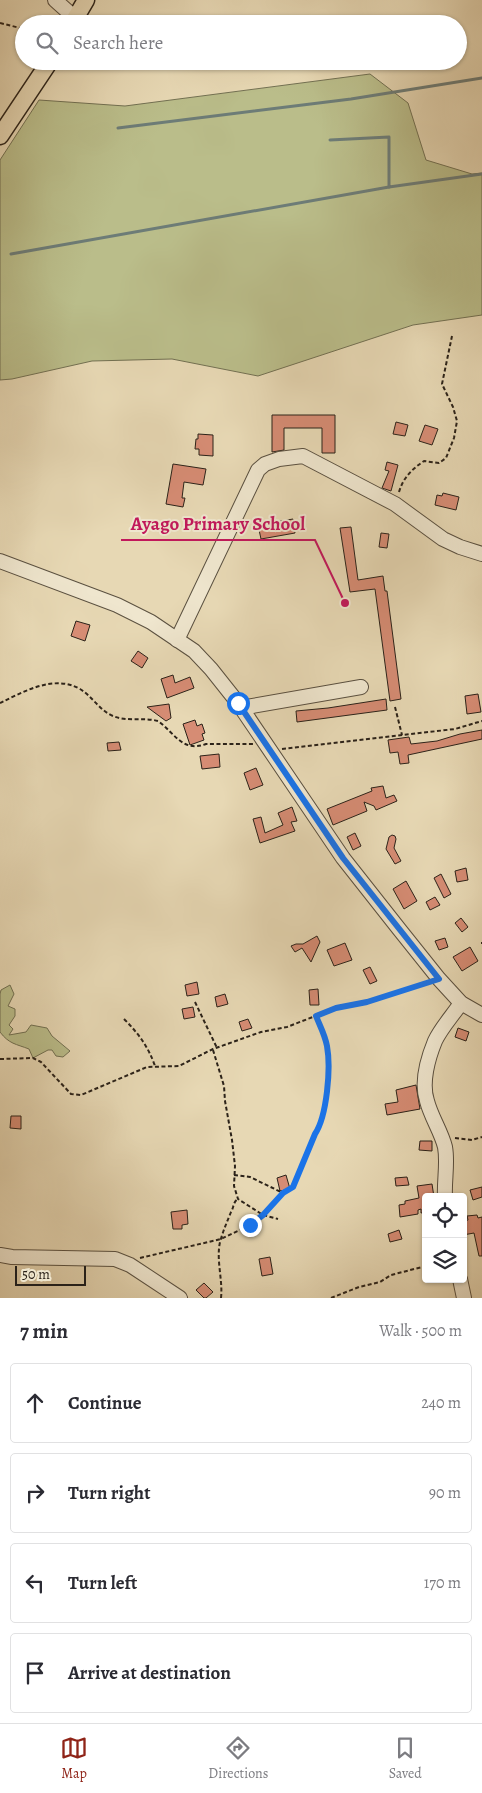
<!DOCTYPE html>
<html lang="en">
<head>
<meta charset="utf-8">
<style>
  :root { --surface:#fff; --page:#f7f7f7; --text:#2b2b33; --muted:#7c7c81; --line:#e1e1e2; --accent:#8f2418 }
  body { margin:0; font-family:Alegreya,serif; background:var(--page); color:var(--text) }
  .controls { position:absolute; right:15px; bottom:15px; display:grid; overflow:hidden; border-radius:5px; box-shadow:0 1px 4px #0004 }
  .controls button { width:45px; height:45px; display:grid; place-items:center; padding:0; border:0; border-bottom:1px solid var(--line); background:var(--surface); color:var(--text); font:25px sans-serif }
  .scale { position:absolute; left:15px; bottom:12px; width:71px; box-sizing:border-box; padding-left:5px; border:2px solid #2b2219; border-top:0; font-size:14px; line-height:18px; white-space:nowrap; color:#2b2219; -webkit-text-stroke:4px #efe6ce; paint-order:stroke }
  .stop { position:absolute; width:15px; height:15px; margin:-11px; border:4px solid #1a73e8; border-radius:50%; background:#fff }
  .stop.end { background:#1a73e8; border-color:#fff; box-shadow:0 1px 5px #0008 }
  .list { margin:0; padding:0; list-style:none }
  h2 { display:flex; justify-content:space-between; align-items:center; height:65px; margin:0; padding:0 20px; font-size:21px }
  h2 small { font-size:16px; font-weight:400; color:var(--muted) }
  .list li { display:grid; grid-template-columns:32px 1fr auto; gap:15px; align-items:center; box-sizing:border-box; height:80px; margin:0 10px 10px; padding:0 10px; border:1px solid var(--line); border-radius:5px }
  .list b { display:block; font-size:19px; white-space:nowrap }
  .list em { font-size:16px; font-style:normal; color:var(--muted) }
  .icon { flex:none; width:28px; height:28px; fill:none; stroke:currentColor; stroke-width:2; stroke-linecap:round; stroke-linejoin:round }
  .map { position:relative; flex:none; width:482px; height:1298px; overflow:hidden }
  .search { position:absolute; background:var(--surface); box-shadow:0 1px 4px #0004; left:15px; right:15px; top:15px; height:55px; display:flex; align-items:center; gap:12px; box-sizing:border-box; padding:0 18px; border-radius:28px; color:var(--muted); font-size:19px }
  .sheet { height:425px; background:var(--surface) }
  nav { display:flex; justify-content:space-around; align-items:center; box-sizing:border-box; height:70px; border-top:1px solid var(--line); background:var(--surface); font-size:14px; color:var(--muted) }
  nav a { display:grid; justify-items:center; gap:2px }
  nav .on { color:var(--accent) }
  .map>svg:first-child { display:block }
</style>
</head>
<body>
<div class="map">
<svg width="482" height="1298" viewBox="0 0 482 1298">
  <rect width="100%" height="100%" fill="#e7d8b4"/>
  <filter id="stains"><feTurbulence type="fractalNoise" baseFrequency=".004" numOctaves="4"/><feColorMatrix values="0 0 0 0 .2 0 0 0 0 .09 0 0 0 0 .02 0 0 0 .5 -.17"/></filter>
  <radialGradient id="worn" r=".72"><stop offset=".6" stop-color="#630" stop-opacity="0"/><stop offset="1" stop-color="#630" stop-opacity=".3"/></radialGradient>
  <g fill="#babd8a" stroke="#727052">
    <polygon points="370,74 408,103 426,160 472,174 482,173 482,315 413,325 258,376 172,359 92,361 12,379 0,380 0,160 39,100 125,106"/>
    <path d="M10,985L14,994L8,1006L15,1009V1016L9,1025L13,1029L9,1035L26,1032L31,1025L47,1028L52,1036L70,1051L63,1057L56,1056L52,1050H48L33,1058L29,1049C16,1044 9,1044 0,1032V994L1,990Z"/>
  </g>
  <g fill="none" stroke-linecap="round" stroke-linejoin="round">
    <g stroke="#6d7c77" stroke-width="3">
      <polyline points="118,128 351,99 482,78"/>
      <polyline points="330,140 389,137 389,187 482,174"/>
      <polyline points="11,254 389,187"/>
    </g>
  </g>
  <g fill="#d68c74" stroke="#2b2219">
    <polygon points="272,415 335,415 335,453 322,453 322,428 284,428 284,450 272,452"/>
    <polygon points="396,422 408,425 405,436 393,434"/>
    <polygon points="425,425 438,429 432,445 419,441"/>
    <polygon points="198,434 213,435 213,456 199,455 199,449 195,449 196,439 198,439"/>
    <polygon points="387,462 398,465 391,491 382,488 389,471 385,470"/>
    <polygon points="173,464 206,469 203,485 184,482 182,498 185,498 183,507 166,504"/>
    <polygon points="443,493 459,497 456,510 435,505 437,495 442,496"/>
    <polygon points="293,519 295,533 261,539 258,525"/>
    <polygon points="351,527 358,580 383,576 385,591 387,591 401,699 390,701 375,589 350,592 340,528"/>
    <polygon points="381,533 389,534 387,548 379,547"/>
    <polygon points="76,621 90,625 85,641 71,636"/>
    <polygon points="138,651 148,658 142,668 131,661"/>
    <polygon points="173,675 175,683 190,677 194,688 167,698 161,679"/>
    <polygon points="478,694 481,712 467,714 465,696"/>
    <polygon points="386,699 387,710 297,722 296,711 328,708"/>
    <polygon points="169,704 171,718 166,721 147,707"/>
    <polygon points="195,720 197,726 202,724 205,733 202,734 204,740 190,745 183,724"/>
    <polygon points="482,730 482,739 408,755 409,763 400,764 398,752 390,753 388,740 409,737 411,744 437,741 460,734"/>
    <polygon points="119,742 121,750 108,751 107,743"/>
    <polygon points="219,754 220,767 202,769 200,756"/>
    <polygon points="256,768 263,785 250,790 244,773"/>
    <polygon points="383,786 386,798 394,795 397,801 376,810 374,806 364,802 367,811 333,825 327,809 372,791 371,788"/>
    <polygon points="292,807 297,821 291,822 295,831 260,843 253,819 261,817 265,833 283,825 278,813"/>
    <polygon points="355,833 361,846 353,850 347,837"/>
    <polygon points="392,835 395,836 396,839 394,848 401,861 395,864 386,849 389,837"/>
    <polygon points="466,868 468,880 457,882 455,871"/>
    <polygon points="441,874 451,894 444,898 434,878"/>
    <polygon points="406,881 417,901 404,909 393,889"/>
    <polygon points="435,897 440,905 430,910 426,902"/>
    <polygon points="461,918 468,927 462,932 455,923"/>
    <polygon points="317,936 320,942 311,962 302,948 295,952 291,946 296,944 303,944"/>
    <polygon points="445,938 448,947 439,950 435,941"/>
    <polygon points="345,943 352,960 334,966 327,950"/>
    <polygon points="470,947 478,961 462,971 453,957"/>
    <polygon points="370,967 377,981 370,984 363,970"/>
    <polygon points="197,982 199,994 187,996 185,985"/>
    <polygon points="318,989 319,1005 310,1005 309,990"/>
    <polygon points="225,994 228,1004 217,1007 215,997"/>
    <polygon points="193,1007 195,1017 184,1019 182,1009"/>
    <polygon points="248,1019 252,1028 242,1031 239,1022"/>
    <polygon points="458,1028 469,1032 466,1041 455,1037"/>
    <polygon points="416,1085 420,1109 387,1115 385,1104 398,1102 396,1090"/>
    <polygon points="11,1116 21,1116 21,1129 10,1128"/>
    <polygon points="420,1141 432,1141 432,1151 419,1150"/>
    <polygon points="286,1175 290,1189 280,1191 277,1178"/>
    <polygon points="407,1177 409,1185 396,1186 395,1178"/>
    <polygon points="432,1184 434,1197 426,1197 426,1212 421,1213 421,1209 418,1210 418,1214 400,1217 399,1205 405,1204 405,1201 419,1198 417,1186"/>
    <polygon points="482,1187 482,1197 473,1200 470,1190"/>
    <polygon points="187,1210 188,1224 182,1225 182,1229 173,1229 171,1212"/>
    <polygon points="477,1215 478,1218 482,1217 482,1256 479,1256 474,1233 463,1235 463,1226 465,1225 465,1221 468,1220 467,1216"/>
    <polygon points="399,1230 402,1239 390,1242 388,1234"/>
    <polygon points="270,1257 273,1274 262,1276 259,1259"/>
    <polygon points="204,1283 213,1292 206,1298 204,1298 196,1290"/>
  </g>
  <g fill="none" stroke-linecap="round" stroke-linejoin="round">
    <defs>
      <g id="minor">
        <polyline points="55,0 75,18"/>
        <polyline points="0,561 117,605 151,622 194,651 211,669 238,703 343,858 399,929 439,979 461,1003 482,1015"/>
        <polyline points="177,640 258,470 265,464 279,459 303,456 395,504 443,539 460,547 482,554"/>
        <polyline points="241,708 361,687"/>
        <path d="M445,1197C444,1180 448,1163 445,1147C441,1131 431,1117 427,1101C421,1083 428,1058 435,1041C441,1028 453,1015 461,1003"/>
        <polyline points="0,1255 12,1257 115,1259 130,1265 180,1298"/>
        <polyline points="460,1279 464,1298"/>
      </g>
      <g id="major">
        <polyline points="72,24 86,0"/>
        <polyline points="0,136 50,61"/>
      </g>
    </defs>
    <use href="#minor" stroke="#5a5040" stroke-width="16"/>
    <use href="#major" stroke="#2b2219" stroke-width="19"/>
    <g stroke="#2b2219" stroke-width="2" stroke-dasharray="4 2.5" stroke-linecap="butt">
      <polyline points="0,23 24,29"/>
      <path d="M399,492C403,478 412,469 424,461L439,463L446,458L454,438L457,421L453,407L442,384L452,336"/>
      <path d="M0,703C23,692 54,674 80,689C92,696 99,710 113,716C127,722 144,717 158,721C174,732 182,753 206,744H253"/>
      <polyline points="395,707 402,735"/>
      <polyline points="282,749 455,729 482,721"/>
      <polyline points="481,943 482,943"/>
      <polyline points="195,1002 217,1048"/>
      <path d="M124,1019C138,1033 148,1046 155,1066"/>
      <polyline points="213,1050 224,1086 225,1101 232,1140 235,1166 234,1186 238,1199 263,1215 278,1219"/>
      <polyline points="0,1059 33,1058 41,1062 71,1094 81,1095 147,1067 179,1066 213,1049 261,1032 287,1027 336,1008 367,1003 427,982"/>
      <polyline points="455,1138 472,1140 482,1137"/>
      <polyline points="234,1175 250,1177 283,1193"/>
      <path d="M140,1258L221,1239L250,1225L263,1215L283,1193L293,1187L315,1134C327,1115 331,1068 327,1046C325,1036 321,1026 316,1017"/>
      <path d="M221,1298C223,1280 216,1260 220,1242C223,1231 227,1222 231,1212C234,1207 233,1202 238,1199"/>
      <polyline points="331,1298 359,1287 380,1282 391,1275 426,1266"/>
    </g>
    <use href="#minor" stroke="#efe6ce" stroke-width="14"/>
    <use href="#major" stroke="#e7d8b4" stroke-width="16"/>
  </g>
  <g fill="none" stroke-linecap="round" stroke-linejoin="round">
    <path stroke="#1a73e8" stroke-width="6" d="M238,703L343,858L439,979L367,1002L336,1008L316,1016C320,1026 325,1035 327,1046C331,1068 327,1116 315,1134L293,1187L283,1193L263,1215L250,1225"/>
  </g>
  <path fill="none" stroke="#c2185b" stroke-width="2" d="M345 603L315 540H121"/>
  <circle fill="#c2185b" stroke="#efe6ce" stroke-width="2" cx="345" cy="603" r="5"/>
  <g font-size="19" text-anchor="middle" font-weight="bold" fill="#c2185b" stroke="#efe6ce" stroke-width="4" stroke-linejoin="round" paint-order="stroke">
    <text x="218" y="530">Ayago Primary School</text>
  </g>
  <rect width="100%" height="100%" filter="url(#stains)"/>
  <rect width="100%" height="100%" fill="url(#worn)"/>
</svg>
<div class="controls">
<button><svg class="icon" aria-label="locate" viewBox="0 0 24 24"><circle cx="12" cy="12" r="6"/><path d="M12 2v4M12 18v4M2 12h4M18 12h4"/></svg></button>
<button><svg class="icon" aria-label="layers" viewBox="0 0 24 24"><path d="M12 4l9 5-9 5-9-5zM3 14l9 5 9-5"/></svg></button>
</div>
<div class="scale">50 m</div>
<div class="stop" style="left:238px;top:703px"></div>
<div class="stop end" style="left:250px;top:1225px"></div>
<div class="search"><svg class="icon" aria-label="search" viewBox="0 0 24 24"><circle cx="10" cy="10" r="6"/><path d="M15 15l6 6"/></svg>Search here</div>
</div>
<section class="sheet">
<h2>7 min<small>Walk · 500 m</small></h2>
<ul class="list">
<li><svg class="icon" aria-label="ahead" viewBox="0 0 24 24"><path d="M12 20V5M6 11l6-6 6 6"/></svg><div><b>Continue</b></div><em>240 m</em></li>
<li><svg class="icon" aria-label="right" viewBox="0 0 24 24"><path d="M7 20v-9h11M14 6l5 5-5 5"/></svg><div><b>Turn right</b></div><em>90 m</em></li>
<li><svg class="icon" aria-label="left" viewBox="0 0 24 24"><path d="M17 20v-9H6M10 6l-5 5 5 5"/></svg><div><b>Turn left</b></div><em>170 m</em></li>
<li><svg class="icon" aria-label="arrive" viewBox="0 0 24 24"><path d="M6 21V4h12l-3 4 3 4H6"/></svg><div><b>Arrive at destination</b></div></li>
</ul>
</section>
<nav>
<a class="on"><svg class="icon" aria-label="map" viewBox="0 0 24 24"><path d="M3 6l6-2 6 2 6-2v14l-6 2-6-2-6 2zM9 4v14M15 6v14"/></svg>Map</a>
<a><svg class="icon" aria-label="directions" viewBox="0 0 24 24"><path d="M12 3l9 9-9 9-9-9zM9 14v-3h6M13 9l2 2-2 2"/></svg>Directions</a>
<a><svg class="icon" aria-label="saved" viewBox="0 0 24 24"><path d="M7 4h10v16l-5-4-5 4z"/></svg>Saved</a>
</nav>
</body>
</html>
